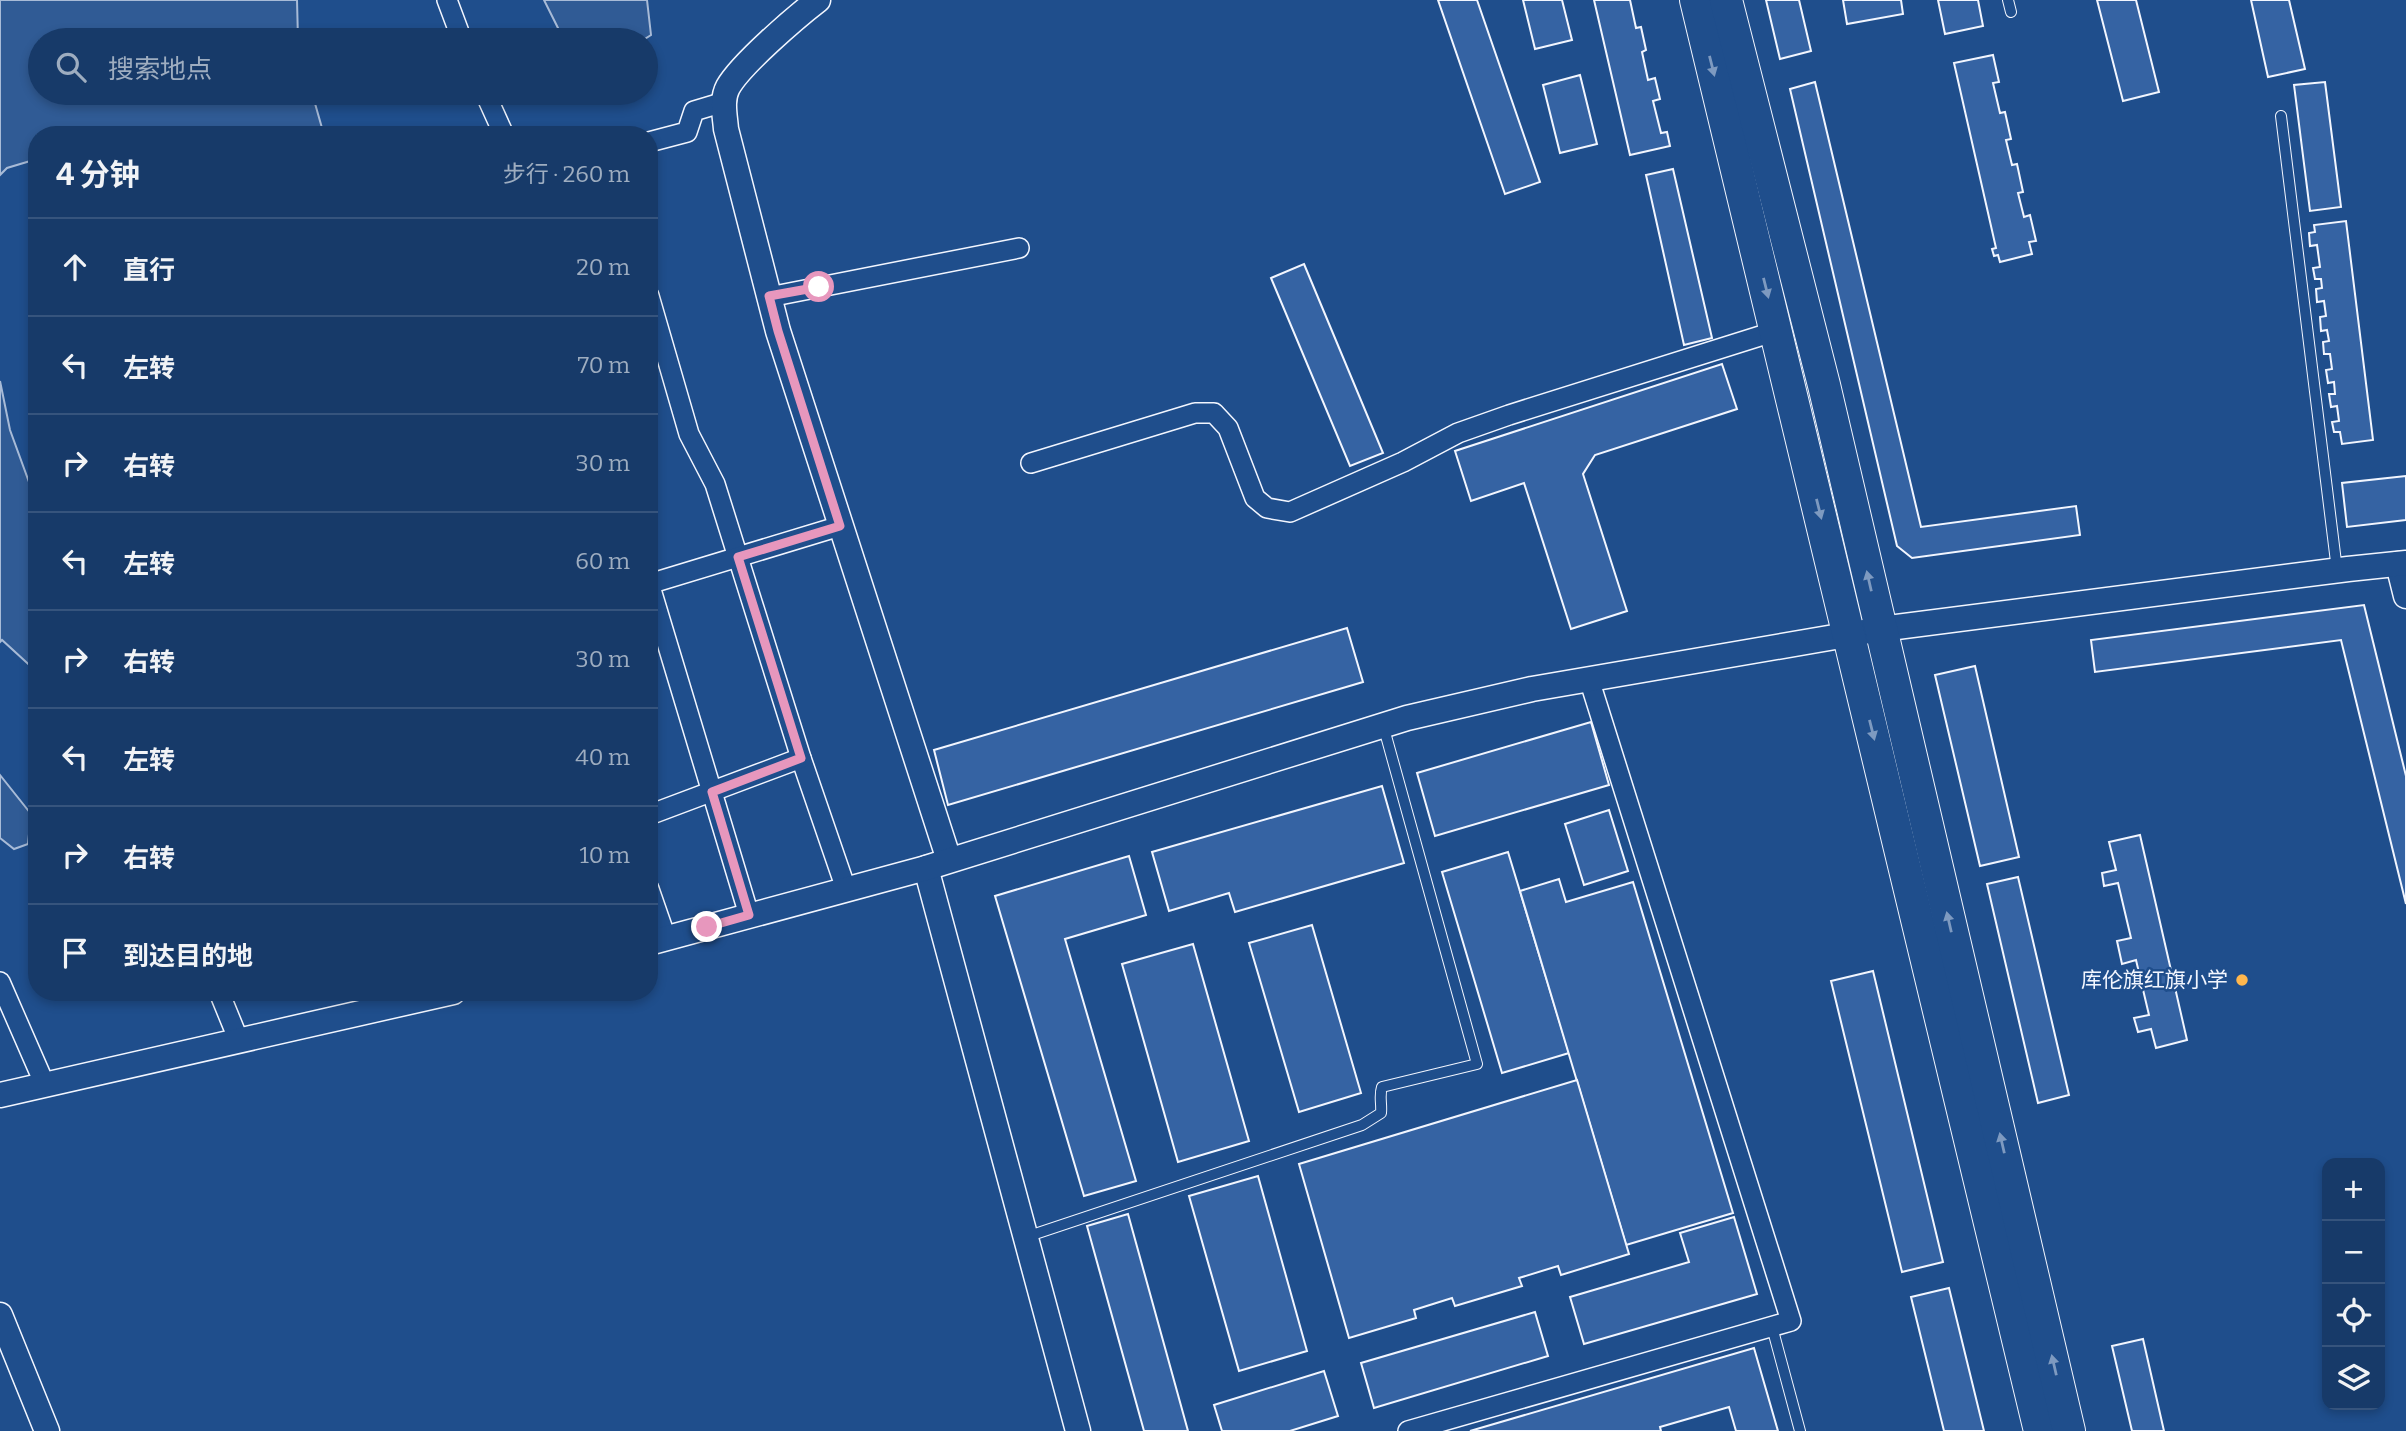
<!DOCTYPE html>
<html lang="zh">
<head>
<meta charset="utf-8">
<style>
  :root { --surface:#173a69; --page:#20416f; --text:#f1f3f6; --muted:#9eadc0; --line:#36547d }
  body { margin:0; font-family:Bitter,"Noto Sans SC",serif; background:var(--page); color:var(--text) }
  .controls { position:absolute; right:21px; bottom:21px; display:grid; overflow:hidden; border-radius:14px; box-shadow:0 4px 10px #0003 }
  .controls button { width:63px; height:63px; display:grid; place-items:center; padding:0; border:0; border-bottom:2px solid var(--line); background:var(--surface); color:var(--text); font:35px sans-serif }
  .stop { position:absolute; width:21px; height:21px; margin:-16px; border:5px solid #e797bd; border-radius:50%; background:#fff }
  .stop.end { background:#e797bd; border-color:#fff; box-shadow:0 2px 7px #0008 }
  .list { margin:0; padding:0; list-style:none }
  h2 { display:flex; justify-content:space-between; align-items:center; height:91px; margin:0; padding:0 28px; font-size:30px }
  h2 small { font-size:23px; font-weight:400; color:var(--muted) }
  .list li { display:grid; grid-template-columns:46px 1fr auto; gap:21px; align-items:center; box-sizing:border-box; height:98px; padding:0 28px; border-top:2px solid var(--line) }
  .list b { display:block; font-size:26px; white-space:nowrap }
  .list em { font-size:23px; font-style:normal; color:var(--muted) }
  .icon { flex:none; width:38px; height:38px; fill:none; stroke:currentColor; stroke-width:2; stroke-linecap:round; stroke-linejoin:round }
  .map { position:relative; flex:none; width:2406px; height:1431px; overflow:hidden }
  .search { position:absolute; background:var(--surface); box-shadow:0 4px 10px #0003; left:28px; top:28px; width:630px; height:77px; display:flex; align-items:center; gap:18px; box-sizing:border-box; padding:0 24px; border-radius:38px; color:var(--muted); font-size:26px }
  .panel { position:absolute; background:var(--surface); box-shadow:0 4px 10px #0003; left:28px; top:126px; width:630px; height:875px; border-radius:28px }
  .map>svg:first-child { display:block }
</style>
</head>
<body>
<div class="map">
<svg width="2406" height="1431" viewBox="0 0 2406 1431">
  <rect width="100%" height="100%" fill="#1f4e8c"/>
  <g fill="#305b95" stroke="#a8bbd7" stroke-width="2">
    <polygon points="0,0 297,0 298,40 40,40 40,93 312,93 324,135 176,135 162,132 125,132 116,135 37,135 37,159 7,168 0,175"/>
    <polygon points="544,0 647,0 651,35 643,40 569,40 561,34"/>
    <polygon points="0,381 10,430 37,504 37,672 2,640 0,642"/>
    <polygon points="0,775 31,814 28,844 14,849 0,838"/>
  </g>
  <g fill="#3563a3" stroke="#f2f6ff" stroke-width="2">
    <polygon points="1438,0 1477,0 1540,182 1505,194"/>
    <polygon points="1523,0 1562,0 1572,40 1535,49"/>
    <polygon points="1594,0 1630,0 1636,28 1641,27 1646,50 1642,52 1648,80 1655,78 1660,99 1653,101 1661,133 1667,132 1670,146 1630,155"/>
    <polygon points="1766,0 1799,0 1811,51 1780,59"/>
    <polygon points="1843,0 1901,0 1903,14 1847,24"/>
    <polygon points="1938,0 1978,0 1983,26 1945,34"/>
    <polygon points="2097,0 2136,0 2159,92 2123,101"/>
    <polygon points="2251,0 2289,0 2305,69 2268,77"/>
    <polygon points="1993,55 1999,82 1993,83 2000,113 2005,112 2011,139 2006,140 2012,165 2017,164 2023,192 2018,193 2024,217 2030,215 2036,241 2029,242 2032,254 2000,262 1998,255 1994,256 1992,249 1996,248 1954,63"/>
    <polygon points="1580,75 1597,144 1560,153 1543,85"/>
    <polygon points="1815,82 1921,527 2076,506 2080,535 1912,558 1897,546 1790,89"/>
    <polygon points="2325,82 2341,207 2310,211 2294,85"/>
    <polygon points="1673,169 1712,338 1684,345 1646,175"/>
    <polygon points="2346,221 2373,440 2342,444 2340,432 2334,432 2332,422 2339,421 2337,406 2331,407 2329,394 2335,394 2334,382 2328,383 2326,370 2332,369 2330,354 2324,354 2323,342 2329,341 2327,330 2321,331 2320,317 2326,316 2324,301 2317,302 2316,289 2322,288 2321,279 2315,279 2313,268 2320,267 2317,245 2310,246 2309,233 2315,232 2314,225"/>
    <polygon points="1304,264 1383,453 1350,466 1271,278"/>
    <polygon points="1722,364 1737,409 1595,455 1583,474 1627,611 1571,629 1524,483 1471,501 1455,451"/>
    <polygon points="2406,476 2406,520 2347,527 2342,483"/>
    <polygon points="2364,605 2406,776 2406,904 2341,640 2095,672 2091,640"/>
    <polygon points="1347,628 1363,682 948,805 934,750"/>
    <polygon points="1975,666 2019,857 1980,866 1935,675"/>
    <polygon points="1591,722 1609,785 1435,836 1417,773"/>
    <polygon points="1382,786 1404,863 1235,912 1229,893 1169,911 1152,852"/>
    <polygon points="1609,810 1628,871 1584,885 1565,824"/>
    <polygon points="2140,835 2187,1040 2156,1048 2151,1029 2138,1032 2134,1018 2149,1015 2136,960 2122,964 2117,941 2131,938 2118,883 2104,886 2102,873 2116,870 2109,842"/>
    <polygon points="1508,852 1569,1053 1502,1073 1442,872"/>
    <polygon points="1129,856 1146,915 1065,939 1136,1181 1084,1196 995,896"/>
    <polygon points="2018,877 2069,1095 2038,1103 1987,884"/>
    <polygon points="1559,879 1566,902 1633,882 1733,1213 1626,1245 1520,891"/>
    <polygon points="1312,925 1361,1093 1299,1112 1249,943"/>
    <polygon points="1193,944 1249,1141 1178,1162 1122,964"/>
    <polygon points="1873,971 1943,1262 1902,1272 1831,981"/>
    <polygon points="1577,1080 1629,1254 1561,1275 1558,1266 1519,1278 1522,1286 1455,1306 1452,1298 1414,1310 1416,1318 1349,1338 1299,1164"/>
    <polygon points="1258,1176 1307,1351 1239,1371 1189,1196"/>
    <polygon points="1128,1214 1188,1431 1144,1431 1087,1226"/>
    <polygon points="1734,1217 1757,1294 1584,1344 1570,1297 1689,1262 1680,1233"/>
    <polygon points="1949,1288 1984,1431 1944,1431 1911,1297"/>
    <polygon points="1535,1312 1548,1356 1374,1408 1361,1363"/>
    <polygon points="2143,1339 2164,1431 2132,1431 2112,1346"/>
    <polygon points="1754,1348 1778,1431 1736,1431 1729,1407 1660,1427 1661,1431 1470,1431"/>
    <polygon points="1324,1371 1338,1416 1290,1431 1222,1431 1214,1405"/>
  </g>
  <g fill="none" stroke-linecap="round" stroke-linejoin="round">
    <defs>
      <g id="service">
        <polyline points="2008,0 2011,12"/>
        <polyline points="2281,116 2337,570"/>
        <path d="M1026,1237L1362,1125L1381,1113C1382,1104 1379,1096 1382,1087L1477,1064L1383,725"/>
        <polyline points="1772,1327 1800,1431"/>
      </g>
      <g id="minor">
        <polyline points="447,0 462,40"/>
        <polyline points="485,93 504,135"/>
        <polyline points="649,142 687,132 694,111 724,102"/>
        <polyline points="649,296 689,434 715,484 801,758 846,889"/>
        <polyline points="769,297 1019,248"/>
        <polyline points="1031,463 1195,413 1214,413 1228,428 1255,498 1267,508 1290,512 1403,462 1458,433 1509,415 1776,331"/>
        <polyline points="649,583 749,915"/>
        <polyline points="649,584 840,526"/>
        <polyline points="649,815 801,758"/>
        <polyline points="649,889 666,938"/>
        <polyline points="0,982 45,1085"/>
        <polyline points="219,992 239,1041"/>
        <polyline points="1408,1431 1791,1321 1589,679"/>
      </g>
      <g id="tertiary">
        <path d="M818,0C796,17 741,64 728,87C721,100 725,116 726,129L778,331L949,860"/>
        <polyline points="2398,564 2406,596"/>
        <polyline points="926,868 1078,1431"/>
        <polyline points="649,943 926,868 1407,718 1532,689 1881,629 2348,569 2406,563"/>
        <polyline points="0,1095 453,992"/>
        <polyline points="0,1315 47,1431"/>
      </g>
      <g id="primary">
        <polyline points="1696,0 2040,1431"/>
        <polyline points="1726,0 1824,385 2069,1431"/>
      </g>
    </defs>
    <use href="#service" stroke="#f2f6ff" stroke-width="12"/>
    <use href="#minor" stroke="#f2f6ff" stroke-width="22"/>
    <use href="#tertiary" stroke="#f2f6ff" stroke-width="27"/>
    <use href="#primary" stroke="#f2f6ff" stroke-width="34"/>
    <use href="#service" stroke="#1f4e8c" stroke-width="10"/>
    <use href="#minor" stroke="#1f4e8c" stroke-width="19"/>
    <use href="#tertiary" stroke="#1f4e8c" stroke-width="24"/>
    <use href="#primary" stroke="#1f4e8c" stroke-width="32"/>
  </g>
  <defs><path id="oneway-solid" d="M-6-.8H1V-3.2L6.5 0L1 3.2V.8H-6Z" transform="scale(1.75)"/></defs>
  <g fill="#7e9ac0">
    <use href="#oneway-solid" transform="translate(1712 66) rotate(76)"/>
    <use href="#oneway-solid" transform="translate(1766 288) rotate(76)"/>
    <use href="#oneway-solid" transform="translate(1819 509) rotate(76)"/>
    <use href="#oneway-solid" transform="translate(1869 581) rotate(-103)"/>
    <use href="#oneway-solid" transform="translate(1872 730) rotate(76)"/>
    <use href="#oneway-solid" transform="translate(1949 922) rotate(-103)"/>
    <use href="#oneway-solid" transform="translate(2002 1143) rotate(-103)"/>
    <use href="#oneway-solid" transform="translate(2054 1365) rotate(-103)"/>
  </g>
  <g fill="none" stroke-linecap="round" stroke-linejoin="round">
    <polyline stroke="#e797bd" stroke-width="9" points="707,927 749,915 712,792 801,758 738,557 840,526 778,331 769,296 819,287"/>
  </g>
  <circle fill="#ffb74d" stroke="#1f4e8c" stroke-width="2.5" cx="2242" cy="980" r="7"/>
  <g text-anchor="middle" stroke-width="5" stroke-linejoin="round" paint-order="stroke">
    <g font-size="21" fill="#f2f6ff" stroke="#1f4e8c" text-anchor="end">
      <text x="2228" y="987">库伦旗红旗小学</text>
    </g>
  </g>
</svg>
<div class="controls">
<button>+</button>
<button>−</button>
<button><svg class="icon" aria-label="locate" viewBox="0 0 24 24"><circle cx="12" cy="12" r="6"/><path d="M12 2v4M12 18v4M2 12h4M18 12h4"/></svg></button>
<button><svg class="icon" aria-label="layers" viewBox="0 0 24 24"><path d="M12 4l9 5-9 5-9-5zM3 14l9 5 9-5"/></svg></button>
</div>
<div class="stop" style="left:819px;top:287px"></div>
<div class="stop end" style="left:707px;top:927px"></div>
<div class="search"><svg class="icon" aria-label="search" viewBox="0 0 24 24"><circle cx="10" cy="10" r="6"/><path d="M15 15l6 6"/></svg>搜索地点</div>
<section class="panel">
<h2>4 分钟<small>步行 · 260 m</small></h2>
<ul class="list">
<li><svg class="icon" aria-label="ahead" viewBox="0 0 24 24"><path d="M12 20V5M6 11l6-6 6 6"/></svg><div><b>直行</b></div><em>20 m</em></li>
<li><svg class="icon" aria-label="left" viewBox="0 0 24 24"><path d="M17 20v-9H6M10 6l-5 5 5 5"/></svg><div><b>左转</b></div><em>70 m</em></li>
<li><svg class="icon" aria-label="right" viewBox="0 0 24 24"><path d="M7 20v-9h11M14 6l5 5-5 5"/></svg><div><b>右转</b></div><em>30 m</em></li>
<li><svg class="icon" aria-label="left" viewBox="0 0 24 24"><path d="M17 20v-9H6M10 6l-5 5 5 5"/></svg><div><b>左转</b></div><em>60 m</em></li>
<li><svg class="icon" aria-label="right" viewBox="0 0 24 24"><path d="M7 20v-9h11M14 6l5 5-5 5"/></svg><div><b>右转</b></div><em>30 m</em></li>
<li><svg class="icon" aria-label="left" viewBox="0 0 24 24"><path d="M17 20v-9H6M10 6l-5 5 5 5"/></svg><div><b>左转</b></div><em>40 m</em></li>
<li><svg class="icon" aria-label="right" viewBox="0 0 24 24"><path d="M7 20v-9h11M14 6l5 5-5 5"/></svg><div><b>右转</b></div><em>10 m</em></li>
<li><svg class="icon" aria-label="arrive" viewBox="0 0 24 24"><path d="M6 21V4h12l-3 4 3 4H6"/></svg><div><b>到达目的地</b></div></li>
</ul>
</section>
</div>
</body>
</html>
